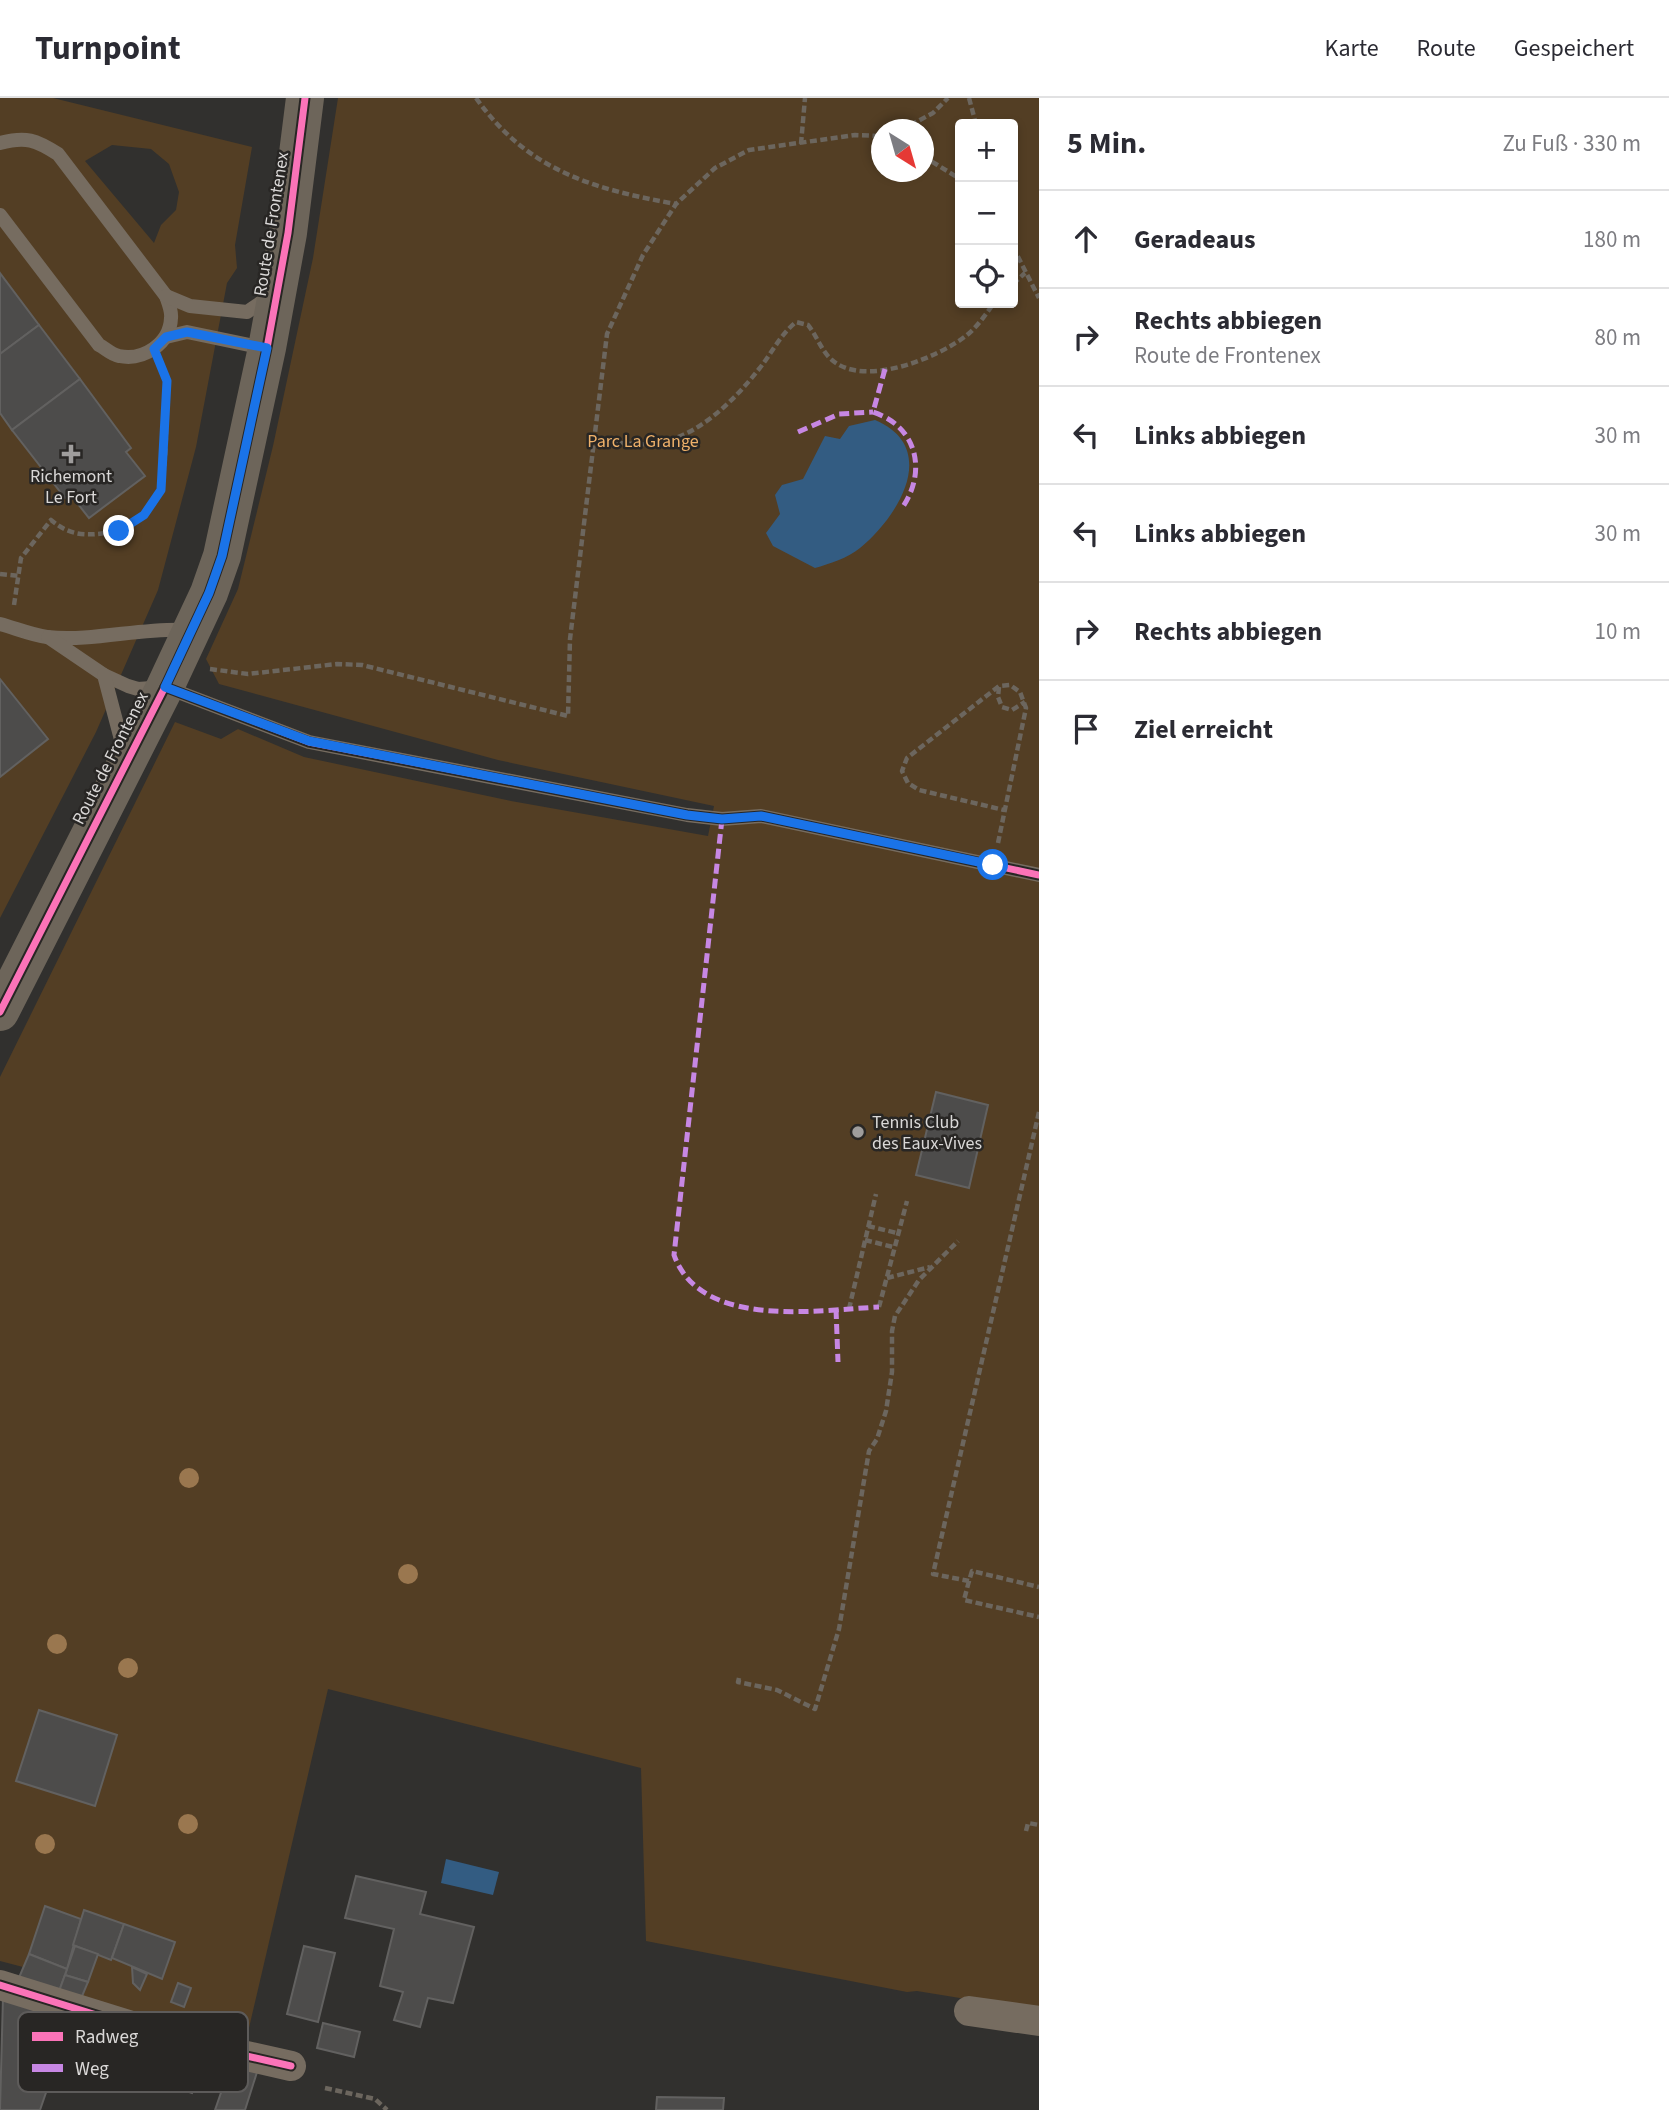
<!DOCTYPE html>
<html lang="de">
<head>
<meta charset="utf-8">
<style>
  :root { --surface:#fff; --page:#f2f2f3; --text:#2b2b33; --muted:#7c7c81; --line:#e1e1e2 }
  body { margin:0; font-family:"Source Sans 3",sans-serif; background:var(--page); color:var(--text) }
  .controls { position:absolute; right:21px; top:21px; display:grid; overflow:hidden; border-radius:7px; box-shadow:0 4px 10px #0003 }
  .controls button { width:63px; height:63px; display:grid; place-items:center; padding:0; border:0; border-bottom:2px solid var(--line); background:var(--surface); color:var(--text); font:35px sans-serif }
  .compass { position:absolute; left:871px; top:21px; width:63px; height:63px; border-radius:50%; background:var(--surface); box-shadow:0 4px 10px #0003; rotate:143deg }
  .stop { position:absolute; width:21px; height:21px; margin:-16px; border:5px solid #1a73e8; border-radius:50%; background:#fff }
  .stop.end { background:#1a73e8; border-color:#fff; box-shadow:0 2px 7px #0008 }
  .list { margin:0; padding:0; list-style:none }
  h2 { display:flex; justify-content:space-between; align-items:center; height:91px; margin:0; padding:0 28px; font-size:30px }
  h2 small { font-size:23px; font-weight:400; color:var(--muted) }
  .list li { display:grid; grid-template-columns:46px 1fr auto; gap:21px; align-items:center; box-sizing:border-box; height:98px; padding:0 28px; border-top:2px solid var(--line) }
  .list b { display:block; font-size:26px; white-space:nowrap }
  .list p { margin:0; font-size:23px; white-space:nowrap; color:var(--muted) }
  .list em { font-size:23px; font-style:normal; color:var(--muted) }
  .icon { flex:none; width:38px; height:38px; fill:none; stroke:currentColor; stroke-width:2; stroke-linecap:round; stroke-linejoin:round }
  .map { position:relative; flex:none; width:1039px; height:2012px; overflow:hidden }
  header { display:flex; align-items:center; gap:42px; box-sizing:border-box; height:98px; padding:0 35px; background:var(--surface); border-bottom:2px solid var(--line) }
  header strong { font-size:33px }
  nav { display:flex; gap:38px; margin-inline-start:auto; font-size:24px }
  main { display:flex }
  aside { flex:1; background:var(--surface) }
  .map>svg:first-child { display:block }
</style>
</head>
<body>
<header>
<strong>Turnpoint</strong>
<nav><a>Karte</a><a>Route</a><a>Gespeichert</a></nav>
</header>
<main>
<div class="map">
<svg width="1039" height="2012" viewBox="0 0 1039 2012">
  <rect width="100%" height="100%" fill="#31302e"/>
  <g fill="#533e24" fill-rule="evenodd">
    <path d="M0,0H53L252,49L235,147L237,170L227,185L196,349L158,492L96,634L0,820ZM112,47L151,51L169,66L179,94L176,112L161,127L154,145L85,63Z"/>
    <path d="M338,0H1039V1913L917,1893L907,1894L646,1843L641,1670L328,1591L245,1947L202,1940L180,1923L165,1930L18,1882L23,1869L0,1863V979L175,624L221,641L238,631L304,659L511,703L708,738L714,708L498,662L219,586L206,561L238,491L273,348L313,160ZM960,26H1013V205H960ZM881,32H923V74H881Z"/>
  </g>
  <g fill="#335c82">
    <path d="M875,322C941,350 898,419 860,450C848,460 829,466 815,470L773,448L766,435L780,416L775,397L782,387L803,381L825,338L840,341L849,328Z"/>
    <polygon points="446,1761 499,1774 493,1797 441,1785"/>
  </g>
  <g fill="#4d4c4b" stroke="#626160" stroke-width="2">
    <polygon points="0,175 39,227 0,256"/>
    <polygon points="39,227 80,281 12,332 0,315 0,256"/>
    <polygon points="80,281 131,350 126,354 145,378 89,420 70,396 65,400 12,332"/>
    <polygon points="0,581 48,641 0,679"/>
    <polygon points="936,994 988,1007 969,1090 916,1077"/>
    <polygon points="39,1612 117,1637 95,1708 16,1683"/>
    <polygon points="356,1778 426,1794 420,1816 474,1829 453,1905 428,1900 420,1929 394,1922 403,1894 380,1888 394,1831 345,1820"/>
    <polygon points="45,1808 81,1821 67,1871 29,1856"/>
    <polygon points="84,1812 124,1826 111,1862 73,1847"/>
    <polygon points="124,1826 175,1844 162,1881 112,1860"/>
    <polygon points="75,1848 98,1856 88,1884 65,1877"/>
    <polygon points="304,1848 335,1855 318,1924 287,1916"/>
    <polygon points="29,1856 67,1871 58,1896 18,1882"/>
    <polygon points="132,1869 147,1876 140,1892 133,1885"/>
    <polygon points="65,1877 88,1884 80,1903 58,1896"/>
    <polygon points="178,1885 191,1890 184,1909 171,1904"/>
    <polygon points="3,1899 71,1922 40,2012 0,2012"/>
    <polygon points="323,1925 360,1934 354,1959 317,1950"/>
    <polygon points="172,1953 258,1971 245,2012 215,2012 225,1983 199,1974 192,1995 162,1985"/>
    <polygon points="657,1999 724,2000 723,2012 656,2012"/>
  </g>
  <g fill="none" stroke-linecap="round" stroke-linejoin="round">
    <g stroke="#6c665e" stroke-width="4.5" stroke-dasharray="7 3.5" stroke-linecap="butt">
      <path d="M476,0C528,73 593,91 676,106"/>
      <polyline points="969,0 976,26"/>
      <polyline points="901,32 933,15 948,0"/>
      <polyline points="801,46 805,0"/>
      <polyline points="923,58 960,81"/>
      <polyline points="1013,149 1039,200"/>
      <polyline points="1013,186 1025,175"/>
      <path d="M595,343C613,344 632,347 649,346C694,343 733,304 759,271C772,255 780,237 796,224L808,227C817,238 822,254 832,262C864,290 938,260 967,237C978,228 986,216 994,205"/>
      <polyline points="0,476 19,478"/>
      <path d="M14,507L21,460L51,422C69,437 83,438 106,435C128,433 156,413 161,390C168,357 165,317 168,283L163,271"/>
      <polyline points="210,571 248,576 337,566 362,567 568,618 570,541 607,236 643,157 676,106 715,70 749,52 855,37 881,38"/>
      <polyline points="999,589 998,599 1002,609 1012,612 1025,604"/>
      <polyline points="998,745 1026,610 1020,594 1010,587 999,588 907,660 902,673 908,685 919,692 1004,712"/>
      <polyline points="1039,1014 933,1476 969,1483 972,1473 1039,1489"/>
      <polyline points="868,1128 897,1135"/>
      <polyline points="865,1142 893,1149"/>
      <polyline points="887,1180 930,1169"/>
      <polyline points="879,1209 907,1103"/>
      <polyline points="849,1211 876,1096"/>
      <polyline points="969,1483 964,1502 1039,1519"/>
      <polyline points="739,1580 738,1584 777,1592 815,1611 839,1531 869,1353 877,1341 886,1313 892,1274 892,1233 895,1218 919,1182 958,1143"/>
      <polyline points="1026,1733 1028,1725 1039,1727"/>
      <polyline points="325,1990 375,2001 387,2012"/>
    </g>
    <g stroke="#766c60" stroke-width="14">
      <path d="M0,45C26,38 36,42 58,56L166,198C168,204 172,213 171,220C170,246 143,263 119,258C112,257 105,250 99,247L0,117"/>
      <polyline points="166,198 190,208 247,214 269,199"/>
      <polyline points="166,239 187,234 264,250"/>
      <path d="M0,526C15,530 32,537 47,539C94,544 142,529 189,532"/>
      <polyline points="48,539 104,577 128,588 138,591 165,589 309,644 687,717 722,721 761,718 1039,777"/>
      <polyline points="104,577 124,653"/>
    </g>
    <g stroke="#766c60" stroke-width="30">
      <polyline points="0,1887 180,1943 291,1968"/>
      <polyline points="969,1913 1039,1923"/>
    </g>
    <polyline stroke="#6d655a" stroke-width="38" points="0,914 165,589 209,495 222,458 267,250 288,135 305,0"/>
    <g stroke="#c787e3" stroke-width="5" stroke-dasharray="10 5" stroke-linecap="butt">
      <path d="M885,271L873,314C918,329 927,374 902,410"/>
      <polyline points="798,334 839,316 873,314"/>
      <path d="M722,721L674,1157C701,1232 818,1212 879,1209"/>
      <polyline points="836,1211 838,1264"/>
    </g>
    <defs>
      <g id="cycleway">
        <polyline points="165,589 309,644 687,717 722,721 761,718 1039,777"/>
        <polyline points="0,914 165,589 209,495 222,458 267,250 288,135 305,0"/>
        <polyline points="0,1887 180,1943 291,1968"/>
      </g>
    </defs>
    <use href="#cycleway" stroke="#282624" stroke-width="11"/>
    <use href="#cycleway" stroke="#fb73b8" stroke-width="7"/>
  </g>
  <g fill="#9a774f">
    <circle cx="189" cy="1380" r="10"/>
    <circle cx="408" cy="1476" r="10"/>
    <circle cx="57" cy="1546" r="10"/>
    <circle cx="128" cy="1570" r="10"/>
    <circle cx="188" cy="1726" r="10"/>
    <circle cx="45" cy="1746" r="10"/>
  </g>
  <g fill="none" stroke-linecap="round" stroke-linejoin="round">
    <polyline stroke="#1a73e8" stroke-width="9" points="119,433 144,417 161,392 167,283 154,251 166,239 187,234 267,250 222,458 209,495 165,589 309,643 687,717 722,721 761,718 993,767"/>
  </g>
  <g fill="#9f9d9c" stroke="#282624" stroke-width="2.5">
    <path d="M67.5 345.5h7v7h7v7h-7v7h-7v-7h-7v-7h7z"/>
    <circle cx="858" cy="1034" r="7"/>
  </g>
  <g text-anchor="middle" stroke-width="5" stroke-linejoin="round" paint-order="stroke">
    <g font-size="18" fill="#dad8d7" stroke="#282624">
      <text transform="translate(271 126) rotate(-81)" y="6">Route de Frontenex</text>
      <text transform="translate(110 660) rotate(-63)" y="6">Route de Frontenex</text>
    </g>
    <g font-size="18" fill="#efb16a" stroke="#282624">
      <text x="643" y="349">Parc La Grange</text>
    </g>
    <g font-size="18" fill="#dad8d7" stroke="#282624">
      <text x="71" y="384">Richemont<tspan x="71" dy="21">Le Fort</tspan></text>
      <text x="872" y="1030" text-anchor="start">Tennis Club<tspan x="872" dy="21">des Eaux-Vives</tspan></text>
    </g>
  </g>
  <rect x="18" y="1914" width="230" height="80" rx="10" fill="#282624" stroke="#5d5b5a" stroke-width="2"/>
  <rect x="32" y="1934" width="31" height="9" fill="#fb73b8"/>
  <rect x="32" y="1966" width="31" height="8" fill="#c787e3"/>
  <g font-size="19" fill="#dad8d7">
    <text x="75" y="1945">Radweg</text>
    <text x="75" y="1977">Weg</text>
  </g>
</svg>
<div class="controls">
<button>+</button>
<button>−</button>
<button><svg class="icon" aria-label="locate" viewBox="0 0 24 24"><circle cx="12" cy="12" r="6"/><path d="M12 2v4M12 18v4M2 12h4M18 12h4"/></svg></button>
</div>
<svg class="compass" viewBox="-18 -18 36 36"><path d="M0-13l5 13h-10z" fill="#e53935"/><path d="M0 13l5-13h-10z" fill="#7c7c81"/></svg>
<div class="stop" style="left:993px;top:767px"></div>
<div class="stop end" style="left:119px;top:433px"></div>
</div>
<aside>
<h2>5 Min.<small>Zu Fuß · 330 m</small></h2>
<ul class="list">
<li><svg class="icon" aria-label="ahead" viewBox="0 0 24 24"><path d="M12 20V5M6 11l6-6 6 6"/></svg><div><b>Geradeaus</b></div><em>180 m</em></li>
<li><svg class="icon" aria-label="right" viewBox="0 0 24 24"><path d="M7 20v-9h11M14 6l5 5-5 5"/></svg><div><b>Rechts abbiegen</b><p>Route de Frontenex</p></div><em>80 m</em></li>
<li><svg class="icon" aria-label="left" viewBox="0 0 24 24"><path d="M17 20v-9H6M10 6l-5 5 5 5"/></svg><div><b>Links abbiegen</b></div><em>30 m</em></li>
<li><svg class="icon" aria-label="left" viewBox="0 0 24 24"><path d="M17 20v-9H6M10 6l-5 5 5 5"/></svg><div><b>Links abbiegen</b></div><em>30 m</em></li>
<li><svg class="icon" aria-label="right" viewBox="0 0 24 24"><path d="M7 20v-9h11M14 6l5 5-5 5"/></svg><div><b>Rechts abbiegen</b></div><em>10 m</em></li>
<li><svg class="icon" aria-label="arrive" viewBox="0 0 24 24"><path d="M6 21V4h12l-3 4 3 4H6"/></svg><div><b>Ziel erreicht</b></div></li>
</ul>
</aside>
</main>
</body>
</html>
